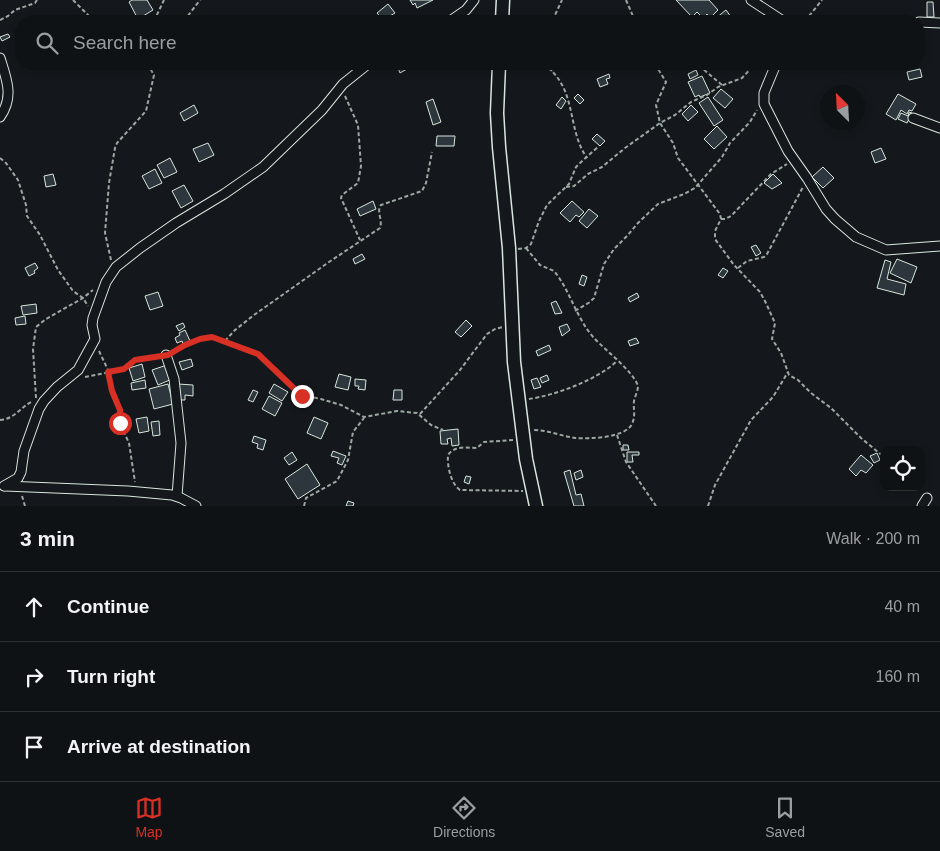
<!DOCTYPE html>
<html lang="en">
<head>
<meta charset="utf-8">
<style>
  :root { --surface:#0f1215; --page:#181b1e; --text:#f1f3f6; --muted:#9b9ea0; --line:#2f3234; --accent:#d93025 }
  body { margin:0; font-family:Arial,sans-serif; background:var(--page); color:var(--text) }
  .controls { position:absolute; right:15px; bottom:15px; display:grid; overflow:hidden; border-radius:10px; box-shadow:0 2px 8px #0003 }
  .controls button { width:45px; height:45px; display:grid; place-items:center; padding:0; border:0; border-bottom:1px solid var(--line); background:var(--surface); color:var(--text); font:25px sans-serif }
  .compass { position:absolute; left:820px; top:85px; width:45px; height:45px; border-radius:50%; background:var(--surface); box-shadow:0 2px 8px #0003; rotate:336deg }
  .stop { position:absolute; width:15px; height:15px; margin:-11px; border:4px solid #d93025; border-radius:50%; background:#fff }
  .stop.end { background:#d93025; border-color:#fff; box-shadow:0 1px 5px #0008 }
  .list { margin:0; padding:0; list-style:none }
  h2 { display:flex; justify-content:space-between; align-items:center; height:65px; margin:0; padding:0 20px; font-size:21px }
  h2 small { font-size:16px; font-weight:400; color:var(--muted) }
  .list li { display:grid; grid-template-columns:32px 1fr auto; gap:15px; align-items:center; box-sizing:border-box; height:70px; padding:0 20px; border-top:1px solid var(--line) }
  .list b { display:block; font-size:19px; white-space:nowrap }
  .list em { font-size:16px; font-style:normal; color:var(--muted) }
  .icon { flex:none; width:28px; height:28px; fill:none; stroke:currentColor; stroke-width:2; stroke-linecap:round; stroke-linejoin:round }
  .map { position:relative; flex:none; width:940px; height:506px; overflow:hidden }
  .search { position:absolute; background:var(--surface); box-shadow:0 2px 8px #0003; left:15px; right:15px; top:15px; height:55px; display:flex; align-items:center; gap:12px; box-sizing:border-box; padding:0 18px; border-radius:20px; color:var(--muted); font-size:19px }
  .sheet { height:275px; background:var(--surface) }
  nav { display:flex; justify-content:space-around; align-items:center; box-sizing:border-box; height:70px; border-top:1px solid var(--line); background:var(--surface); font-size:14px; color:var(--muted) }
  nav a { display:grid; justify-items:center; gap:2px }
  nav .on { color:var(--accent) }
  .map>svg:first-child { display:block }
</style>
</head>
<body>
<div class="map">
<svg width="940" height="506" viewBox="0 0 940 506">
  <rect width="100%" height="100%" fill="#14181c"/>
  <g fill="#2c363c" stroke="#d8e6dc">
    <polygon points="132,0 147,0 153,10 138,19 129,2"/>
    <polygon points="410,0 433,0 417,8 415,3 413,5"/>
    <polygon points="676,0 709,0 718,10 710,18 707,14 703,18 697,12 692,17"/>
    <polygon points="927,2 933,2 934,17 927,17"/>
    <polygon points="388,4 395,13 388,17 391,21 384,21 377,13"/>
    <polygon points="726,10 731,17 725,21 718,21 716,18"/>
    <polygon points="8,34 10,37 2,41 0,37"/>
    <polygon points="404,65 407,69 400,73 398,68"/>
    <polygon points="920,69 922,77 909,80 907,72"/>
    <polygon points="696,70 698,75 690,79 688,74"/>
    <polygon points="609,74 610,78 606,79 608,84 600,87 597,79"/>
    <polygon points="702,76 710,93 700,97 699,95 695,97 688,82"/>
    <polygon points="721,89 733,99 725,108 713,98"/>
    <polygon points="578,94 584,100 580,104 574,98"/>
    <polygon points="898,94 916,104 912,111 909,110 907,114 901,110 896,120 886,114"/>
    <polygon points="562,97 566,101 561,109 556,105"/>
    <polygon points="708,97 723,120 714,126 699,103"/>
    <polygon points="433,99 441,122 433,125 426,102"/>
    <polygon points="194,105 198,113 184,121 180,113"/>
    <polygon points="691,105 698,112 688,121 682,114"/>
    <polygon points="909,112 912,113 907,123 898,119 901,113 908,116"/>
    <polygon points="717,126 727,137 714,149 704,139"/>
    <polygon points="597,134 605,141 600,146 592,139"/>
    <polygon points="437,136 455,136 454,146 436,146"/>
    <polygon points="208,143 214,155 199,162 193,149"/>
    <polygon points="881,148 886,159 875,163 871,152"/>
    <polygon points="170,158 177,172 164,178 157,165"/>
    <polygon points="823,167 834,178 823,188 812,177"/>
    <polygon points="155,169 162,183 149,189 142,176"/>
    <polygon points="53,174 56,185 46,187 44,176"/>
    <polygon points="773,174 782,183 772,189 764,183"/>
    <polygon points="184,185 193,201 181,208 172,191"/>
    <polygon points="373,201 376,209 360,216 357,209"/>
    <polygon points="572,201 584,212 579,217 576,215 570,222 560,213"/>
    <polygon points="589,209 598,216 587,228 579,221"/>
    <polygon points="756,245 761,253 756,256 751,247"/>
    <polygon points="362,254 365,259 355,264 353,259"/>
    <polygon points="897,259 917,267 911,283 890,273"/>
    <polygon points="885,260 891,262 887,279 906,284 904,295 877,288"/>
    <polygon points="35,263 38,268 34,271 35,273 29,276 25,268"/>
    <polygon points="723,268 728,271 723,278 718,275"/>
    <polygon points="582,275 587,277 584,286 579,284"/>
    <polygon points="158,292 163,306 150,310 145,296"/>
    <polygon points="637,293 639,297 630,302 628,298"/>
    <polygon points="556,301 562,313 555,314 551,303"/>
    <polygon points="36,304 37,313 23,315 21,306"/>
    <polygon points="25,316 26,324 16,325 15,318"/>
    <polygon points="466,320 472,326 461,337 455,332"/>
    <polygon points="183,323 185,327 179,331 176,326"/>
    <polygon points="567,324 570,330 562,336 559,327"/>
    <polygon points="185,330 190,341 183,344 182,341 177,343 175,338 180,335 179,333"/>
    <polygon points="636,338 639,343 630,346 628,341"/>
    <polygon points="549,345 551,350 538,356 536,351"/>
    <polygon points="191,359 193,366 182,370 179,362"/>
    <polygon points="142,364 145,377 133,381 129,368"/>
    <polygon points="167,365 172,379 158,385 152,370"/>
    <polygon points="339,374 351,377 348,390 335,387"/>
    <polygon points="547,375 549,380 542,383 540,378"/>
    <polygon points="537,378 541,387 534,389 531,380"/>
    <polygon points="355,379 366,380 365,390 358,389 359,386 355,386"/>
    <polygon points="145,380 146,388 132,390 131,383"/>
    <polygon points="168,384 173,404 154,409 149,389"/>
    <polygon points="178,384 193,385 193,396 185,395 185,400 178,400"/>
    <polygon points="274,384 288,392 282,401 269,393"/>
    <polygon points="253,390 258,392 253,402 248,400"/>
    <polygon points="394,390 402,390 402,400 393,400"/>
    <polygon points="269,396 282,403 275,416 262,409"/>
    <polygon points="147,417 149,431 139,433 136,419"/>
    <polygon points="314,417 328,423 321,439 307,433"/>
    <polygon points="159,421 160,435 153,436 151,422"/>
    <polygon points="458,429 459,445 452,446 451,438 447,439 448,444 441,444 440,431"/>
    <polygon points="254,436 266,440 263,450 257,448 258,444 252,442"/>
    <polygon points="623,445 628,445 629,450 623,450"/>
    <polygon points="333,451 346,456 342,465 337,463 339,458 331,456"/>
    <polygon points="292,452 297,460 289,465 284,458"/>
    <polygon points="627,452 639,452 639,455 632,455 633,462 627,462"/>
    <polygon points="877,453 880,460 874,463 870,456"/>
    <polygon points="861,455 873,465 866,473 861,470 856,476 849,469"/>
    <polygon points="307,464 320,485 298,499 285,479"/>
    <polygon points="570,470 576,495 581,494 584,506 574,506 564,472"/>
    <polygon points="581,470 583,477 576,480 574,473"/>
    <polygon points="466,476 471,477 469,484 464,482"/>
    <polygon points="348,501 354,503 353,506 346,506"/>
  </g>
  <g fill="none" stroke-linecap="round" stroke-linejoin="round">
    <defs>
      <g id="street">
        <polyline points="751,0 783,21"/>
        <polyline points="450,21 466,10 474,0"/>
        <polyline points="884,21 903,21"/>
        <polyline points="919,22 940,23"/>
        <path d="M0,58C7,80 14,97 0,117"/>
        <polyline points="776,64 764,93 764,104 788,151 807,178 826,209 835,219 856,237 886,250 940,246"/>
        <polyline points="913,118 940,128"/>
        <polyline points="166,355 174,379 181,443 177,496"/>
        <polyline points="4,486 18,478 21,472 24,451 39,409 44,401 57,387 78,370 95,339 92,325 93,318 106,282 116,267 140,248 176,223 224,194 263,167 322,110 343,84 368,64"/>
        <polyline points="5,486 128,491 172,495 181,498 196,506"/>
        <polyline points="922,506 927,498"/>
      </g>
      <g id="secondary">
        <polyline points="502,21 503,0"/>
        <polyline points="499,64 497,113 499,147 509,248 514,362 526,459 536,506"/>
      </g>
    </defs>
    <use href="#street" stroke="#d8e6dc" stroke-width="11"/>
    <use href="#secondary" stroke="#d8e6dc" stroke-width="15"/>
    <g stroke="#9da8a2" stroke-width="2" stroke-dasharray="4 2.5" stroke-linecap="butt">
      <polyline points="73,0 94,21"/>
      <polyline points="626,0 635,21"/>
      <polyline points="0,20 8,16 15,10 35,3 37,0"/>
      <polyline points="154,21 164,0"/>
      <polyline points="184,21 200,0"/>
      <polyline points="556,21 555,15 562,0"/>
      <polyline points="805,21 822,0"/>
      <path d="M543,64C578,87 566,128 587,158"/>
      <polyline points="655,64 666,82 656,105 660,123 673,143 678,158 720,214 721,219 715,231 715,239 734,265 760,292 765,301 775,323 772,339 781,353 789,375 798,380 811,393 831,408 861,438 884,457"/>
      <polyline points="659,64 703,69 722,85"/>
      <polyline points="150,68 160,64"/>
      <polyline points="551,71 554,64"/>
      <polyline points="345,96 358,125 361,166 358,183 342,195 341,198 360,240"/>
      <polyline points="0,158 6,163 18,180 26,205 27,216 40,235 58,270 73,291 83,298 88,306"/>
      <polyline points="566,187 574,186 588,174 602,167 625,148 660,123 675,115 691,102 707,95 718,87 742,78 755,64"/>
      <polyline points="721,219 725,219 731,216 771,174 787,164"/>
      <path d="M526,248L540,265L554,271C570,290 576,318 594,338C606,351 633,371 638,386C638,391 635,396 634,401C633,409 636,415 632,424C625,438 590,439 575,438C561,436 548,430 534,430"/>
      <polyline points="518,249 526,248 531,244 539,221 547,205 569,184 576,167 580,163 599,146"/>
      <polyline points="111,260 105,233 109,183 115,148 117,143 146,111 154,75 150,68 143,64"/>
      <polyline points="738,268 747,261 764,257 767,254 803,187"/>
      <polyline points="575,311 590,302 594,298 604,264 614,249 627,236 638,223 658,204 684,194 695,188 722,157 730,143 750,122 757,110"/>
      <path d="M225,341L235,330L254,315L329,262L380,228C383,220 376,211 381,205L422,191L426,183L432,152"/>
      <polyline points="99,351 108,370 112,391 120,410 122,428 129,443 135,482"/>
      <polyline points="174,351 200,339 212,337 258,354 301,395 321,399 341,405 364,417 397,411 417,413 431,425 443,430"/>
      <polyline points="85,377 120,370 126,367 135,360 158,356"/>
      <polyline points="36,398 33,349 36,327 46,319 83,298 93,290"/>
      <path d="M529,399C556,395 597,380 617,361"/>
      <polyline points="420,414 460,370 487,334 495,329 503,327"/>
      <path d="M0,420C15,419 20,407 33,401"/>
      <polyline points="617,435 626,462 656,506"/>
      <path d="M513,440L484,442L477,448C466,448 455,445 448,455C447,466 451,484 460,490L523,491"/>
      <polyline points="22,496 25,506"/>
      <polyline points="304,506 306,498 337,481 348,460 353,432 364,418"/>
      <polyline points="708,506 715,485 751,420 773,397 788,372"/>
    </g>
    <use href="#street" stroke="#14181c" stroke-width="9"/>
    <use href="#secondary" stroke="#14181c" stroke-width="12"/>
  </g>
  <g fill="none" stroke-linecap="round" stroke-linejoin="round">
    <polyline stroke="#d93025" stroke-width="6" points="120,423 120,410 112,391 108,372 124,369 135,360 168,355 185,345 200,339 212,337 258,354 302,396"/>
  </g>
</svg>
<div class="controls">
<button><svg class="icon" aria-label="locate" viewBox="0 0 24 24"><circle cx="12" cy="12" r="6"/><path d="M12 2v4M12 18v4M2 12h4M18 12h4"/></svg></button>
</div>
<svg class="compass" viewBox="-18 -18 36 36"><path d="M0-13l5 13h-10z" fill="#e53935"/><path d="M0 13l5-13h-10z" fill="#9b9ea0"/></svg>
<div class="stop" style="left:120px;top:423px"></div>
<div class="stop end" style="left:302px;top:396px"></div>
<div class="search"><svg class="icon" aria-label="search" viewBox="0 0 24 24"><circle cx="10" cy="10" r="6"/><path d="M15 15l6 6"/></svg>Search here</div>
</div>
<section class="sheet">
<h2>3 min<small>Walk · 200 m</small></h2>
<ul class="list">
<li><svg class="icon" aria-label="ahead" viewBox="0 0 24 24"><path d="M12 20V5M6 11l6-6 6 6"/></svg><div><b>Continue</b></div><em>40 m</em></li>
<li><svg class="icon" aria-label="right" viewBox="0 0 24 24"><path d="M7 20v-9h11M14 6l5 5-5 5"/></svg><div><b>Turn right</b></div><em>160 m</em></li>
<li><svg class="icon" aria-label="arrive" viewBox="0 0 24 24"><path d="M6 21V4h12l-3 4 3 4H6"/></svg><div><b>Arrive at destination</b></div></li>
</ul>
</section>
<nav>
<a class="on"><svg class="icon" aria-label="map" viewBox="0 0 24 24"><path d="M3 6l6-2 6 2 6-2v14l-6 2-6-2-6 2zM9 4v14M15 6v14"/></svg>Map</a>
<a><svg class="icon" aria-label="directions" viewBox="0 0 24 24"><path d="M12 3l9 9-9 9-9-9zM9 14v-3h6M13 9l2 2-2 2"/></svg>Directions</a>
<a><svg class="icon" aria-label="saved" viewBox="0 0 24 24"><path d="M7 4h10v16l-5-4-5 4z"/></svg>Saved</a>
</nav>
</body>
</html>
